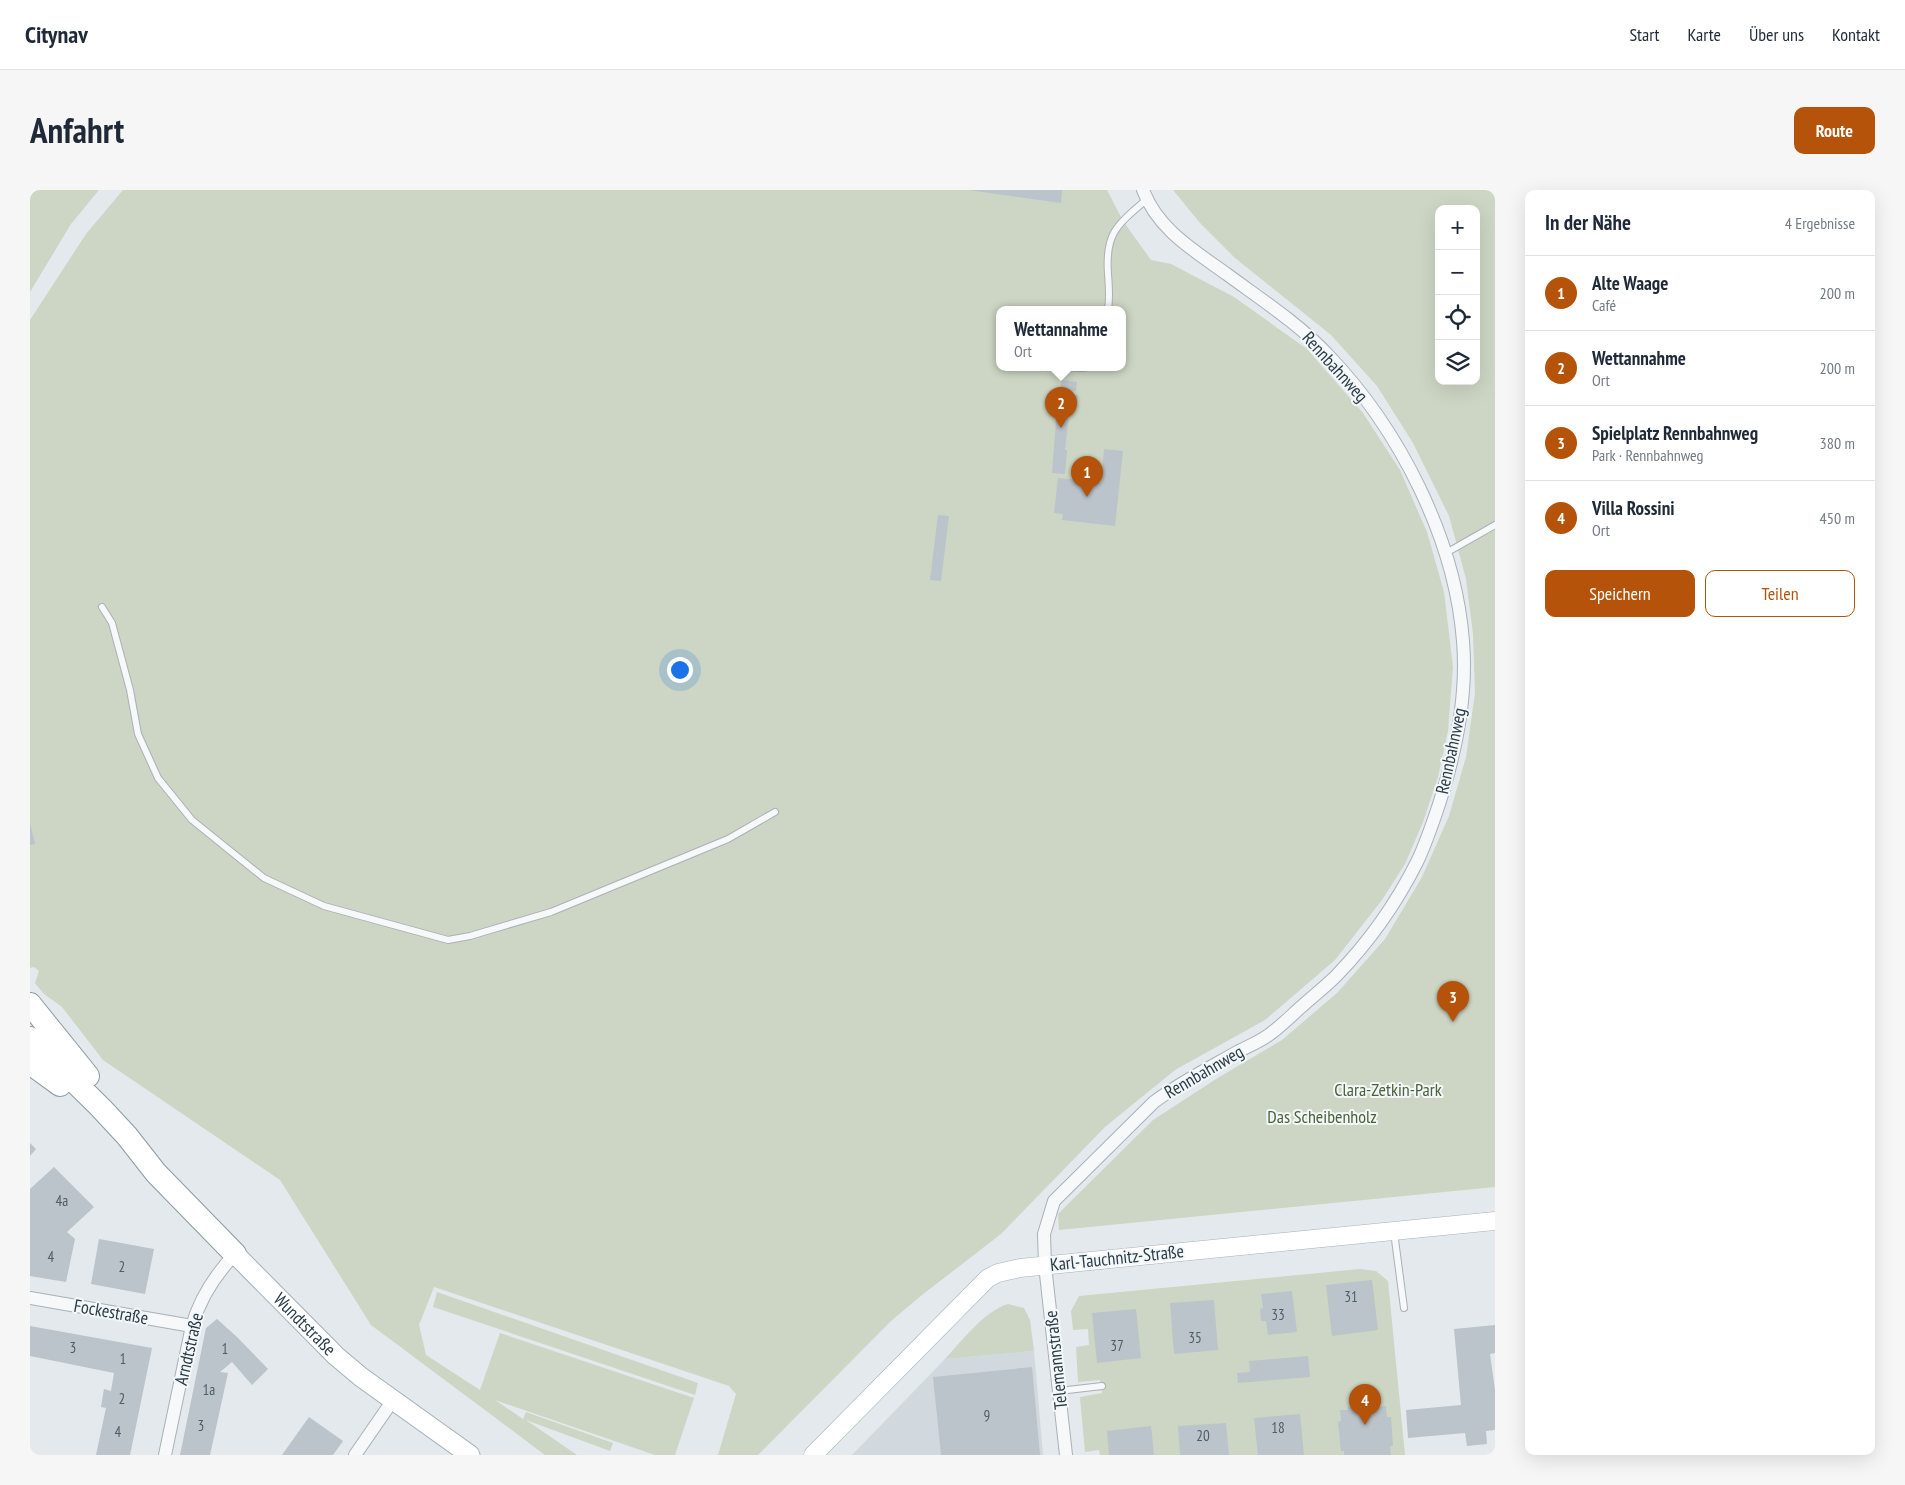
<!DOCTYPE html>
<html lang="de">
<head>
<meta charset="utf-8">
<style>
  :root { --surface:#fff; --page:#f6f6f7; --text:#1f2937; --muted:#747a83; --line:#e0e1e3; --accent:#b45309 }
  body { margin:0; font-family:"PT Sans Narrow",sans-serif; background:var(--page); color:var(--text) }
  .controls { position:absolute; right:15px; top:15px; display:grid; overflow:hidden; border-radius:10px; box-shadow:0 5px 20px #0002 }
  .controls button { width:45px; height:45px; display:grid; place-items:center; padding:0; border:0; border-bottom:1px solid var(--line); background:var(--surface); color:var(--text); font:25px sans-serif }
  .you { position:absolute; left:649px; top:479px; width:18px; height:18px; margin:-12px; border:4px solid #fff; border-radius:50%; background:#1a73e8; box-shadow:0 0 0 8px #1a73e833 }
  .badge { display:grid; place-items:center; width:32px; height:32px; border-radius:50%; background:var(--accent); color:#fff; font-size:16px; font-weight:700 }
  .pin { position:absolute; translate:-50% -41px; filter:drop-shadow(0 1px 2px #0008) }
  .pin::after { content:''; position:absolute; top:26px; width:18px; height:15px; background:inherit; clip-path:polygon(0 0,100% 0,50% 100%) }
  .popup { position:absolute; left:966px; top:116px; width:130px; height:65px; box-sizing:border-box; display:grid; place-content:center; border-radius:10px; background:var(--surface); filter:drop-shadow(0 1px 4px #0005); font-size:16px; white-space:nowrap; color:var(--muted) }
  .popup b { font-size:19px; color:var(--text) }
  .popup::after { content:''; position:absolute; left:50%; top:100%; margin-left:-10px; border:10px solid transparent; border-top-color:var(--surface) }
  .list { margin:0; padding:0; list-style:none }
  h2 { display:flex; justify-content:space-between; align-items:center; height:65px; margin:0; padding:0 20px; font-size:21px }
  h2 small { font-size:16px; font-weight:400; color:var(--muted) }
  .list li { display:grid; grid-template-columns:32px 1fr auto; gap:15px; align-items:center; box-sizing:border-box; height:75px; padding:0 20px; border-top:1px solid var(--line) }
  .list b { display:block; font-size:19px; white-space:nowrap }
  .list p { margin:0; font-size:16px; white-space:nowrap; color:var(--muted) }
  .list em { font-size:16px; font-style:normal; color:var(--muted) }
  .actions { display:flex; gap:10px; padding:15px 20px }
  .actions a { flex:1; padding:11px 0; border:1px solid var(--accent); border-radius:10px; text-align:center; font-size:18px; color:var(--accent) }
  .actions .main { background:var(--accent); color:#fff }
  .icon { flex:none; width:28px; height:28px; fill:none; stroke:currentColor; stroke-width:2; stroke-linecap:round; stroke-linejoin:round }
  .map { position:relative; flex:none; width:1465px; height:1265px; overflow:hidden; border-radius:10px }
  header { display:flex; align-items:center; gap:30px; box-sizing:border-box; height:70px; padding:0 25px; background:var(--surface); border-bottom:1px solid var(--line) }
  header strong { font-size:24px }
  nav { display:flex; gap:28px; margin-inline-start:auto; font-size:18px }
  .intro { display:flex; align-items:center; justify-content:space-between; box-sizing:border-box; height:120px; padding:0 30px }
  h1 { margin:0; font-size:35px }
  .button { padding:12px 22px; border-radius:10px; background:var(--accent); color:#fff; font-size:18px; font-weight:700 }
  main { display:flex; gap:30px; padding:0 30px }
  aside { flex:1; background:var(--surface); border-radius:10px; box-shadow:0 5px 20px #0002 }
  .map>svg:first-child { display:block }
</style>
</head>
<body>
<header>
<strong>Citynav</strong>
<nav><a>Start</a><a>Karte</a><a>Über uns</a><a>Kontakt</a></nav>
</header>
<div class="intro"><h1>Anfahrt</h1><a class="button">Route</a></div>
<main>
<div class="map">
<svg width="1465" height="1265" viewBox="0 0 1465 1265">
  <rect width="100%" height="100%" fill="#e3e9ec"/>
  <polygon fill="#d1d9de" points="1004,1161 1013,1265 822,1265 915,1169"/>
  <g fill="#cdd6c4" fill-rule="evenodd">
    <polygon points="0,0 69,0 41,34 0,102"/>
    <path d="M93,0H1077L1093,31L1121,70L1141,74L1204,107L1277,159L1333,223L1370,280L1397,342L1414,402L1423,477L1418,541L1408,587L1393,632L1375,674L1352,710L1305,770L1235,830L1145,880L1075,937L971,1044L892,1105L861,1131L728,1265H688L706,1204L699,1196L404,1097L389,1135L396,1165L450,1200L470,1143L664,1208L645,1265H625L465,1210L493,1229L496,1222L583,1253L580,1261L496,1230L547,1265H515L341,1135L250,990L73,870L32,817L14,804L5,793L9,781L4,777L0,778V130L56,44ZM970,119H1092V177H970Z"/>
    <path d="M1143,0H1465V997L1029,1040L1028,1024L1123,930L1186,889L1252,850L1307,803L1355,749L1392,687L1419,626L1436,567L1445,503L1443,444L1436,389L1419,326L1383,253L1347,196L1301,145L1205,68L1170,33ZM1409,19H1446V191H1409Z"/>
    <polygon points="1330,1079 1346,1081 1358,1091 1375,1265 1070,1265 1069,1260 1055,1262 1050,1207 1072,1203 1070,1190 1048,1192 1046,1157 1059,1155 1058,1139 1043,1140 1041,1121 1049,1106"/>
    <polygon points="407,1102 668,1193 665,1205 403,1117"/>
    <path d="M978,1114L994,1118L1000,1130L1004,1161L915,1169C932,1151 954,1121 978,1114Z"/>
  </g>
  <g fill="#bac4ca">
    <polygon points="938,0 1032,0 1031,13"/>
    <polygon points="1031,190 1047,192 1046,201 1042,201 1042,205 1048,205 1047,216 1040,216 1035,260 1037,260 1035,284 1022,283 1028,203 1037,204 1037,200 1030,199"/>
    <polygon points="1074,259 1093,261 1085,336 1032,330 1033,324 1024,323 1028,288 1071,292"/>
    <polygon points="908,325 919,326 911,391 900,390"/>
    <polygon points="0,633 5,654 0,655"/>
    <polygon points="0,953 6,959 0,966"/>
    <polygon points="24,977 64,1017 37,1042 45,1049 36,1092 0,1086 0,999"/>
    <polygon points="69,1049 124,1059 115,1104 61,1094"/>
    <polygon points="1342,1090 1348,1140 1302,1146 1296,1095"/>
    <polygon points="1262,1101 1267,1142 1238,1145 1236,1131 1231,1131 1230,1119 1233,1118 1231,1104"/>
    <polygon points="1184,1110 1188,1160 1144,1164 1140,1113"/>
    <polygon points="1106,1119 1111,1168 1067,1173 1062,1123"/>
    <polygon points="187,1129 207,1147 238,1179 222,1195 202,1172 190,1182 198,1183 180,1265 150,1265 176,1138"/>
    <polygon points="1465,1135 1465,1163 1460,1164 1465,1200 1465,1240 1456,1241 1457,1254 1437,1256 1435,1243 1378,1248 1376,1220 1431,1215 1424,1139"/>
    <polygon points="0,1136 122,1158 100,1265 66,1265 76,1218 71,1217 74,1199 81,1201 84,1183 0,1166"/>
    <polygon points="1278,1166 1280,1187 1208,1193 1207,1183 1220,1182 1219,1171"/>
    <polygon points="1002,1177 1010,1265 911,1265 903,1187"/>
    <polygon points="1349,1213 1349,1217 1356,1216 1357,1227 1361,1227 1363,1256 1360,1256 1361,1265 1314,1265 1314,1261 1311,1261 1308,1232 1311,1231 1310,1220 1318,1220 1318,1217 1327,1216 1327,1219 1339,1218 1339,1214"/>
    <polygon points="1270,1224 1274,1265 1228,1265 1224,1228"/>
    <polygon points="279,1227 313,1251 303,1265 252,1265"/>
    <polygon points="1196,1233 1199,1265 1150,1265 1148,1236"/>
    <polygon points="1121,1236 1124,1265 1079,1265 1077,1241"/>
  </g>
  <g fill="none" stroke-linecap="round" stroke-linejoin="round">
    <defs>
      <g id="lane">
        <path d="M1078,119C1080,107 1079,97 1078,84C1075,43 1087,35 1116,10"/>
        <polyline points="1036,177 1054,178 1056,177"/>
        <polyline points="1416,363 1465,335"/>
        <polyline points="72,417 82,433 100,500 108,544 128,588 162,630 234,688 294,716 418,750 440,746 521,722 698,649 745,622"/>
        <polyline points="1364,1042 1374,1118"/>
        <polyline points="1029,1201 1072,1196"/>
      </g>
      <g id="street">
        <polyline points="0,1108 162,1136"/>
        <path d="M135,1265L162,1136C170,1108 185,1085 205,1064"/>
        <polyline points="325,1265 363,1210"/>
        <path d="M1036,1265L1015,1075L1014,1044L1024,1011L1124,912C1151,892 1181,877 1209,861C1219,856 1231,851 1240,844C1251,836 1261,826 1271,817C1282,807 1295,797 1306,786C1338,753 1366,714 1387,672C1394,658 1399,643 1404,629C1424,572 1438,511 1433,451C1425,348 1369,239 1298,165C1269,134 1232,110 1198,85C1165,61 1128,40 1113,0"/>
      </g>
      <polyline id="secondary" points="783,1265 958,1088 968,1083 990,1078 1465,1031"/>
      <g id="primary">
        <path id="s1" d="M205,1064L306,1166L331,1187L440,1265"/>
      </g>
      <g id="highway">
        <polyline points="0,814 58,886"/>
        <polyline points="0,848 71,918 97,946 126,983 205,1064"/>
        <polyline points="0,873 30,895"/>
      </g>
    </defs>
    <use href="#lane" stroke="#a8b1b7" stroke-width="8"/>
    <use href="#street" stroke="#a8b1b7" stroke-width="14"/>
    <use href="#secondary" stroke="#a8b1b7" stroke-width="19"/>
    <use href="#primary" stroke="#a2b1b8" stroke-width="21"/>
    <use href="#highway" stroke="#8a9ba3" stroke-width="24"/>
    <use href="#lane" stroke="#f6f8fa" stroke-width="6"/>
    <use href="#street" stroke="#f6f8fa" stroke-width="12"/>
    <use href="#secondary" stroke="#fff" stroke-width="18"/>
    <use href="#primary" stroke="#fff" stroke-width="19"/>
    <use href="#highway" stroke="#fff" stroke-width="22"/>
  </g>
  <g text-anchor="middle" stroke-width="4" stroke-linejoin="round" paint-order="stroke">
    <g font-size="15" fill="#4e5d66">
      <text x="32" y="1016">4a</text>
      <text x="21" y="1072">4</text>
      <text x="92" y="1082">2</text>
      <text x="1321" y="1112">31</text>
      <text x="1248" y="1130">33</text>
      <text x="1165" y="1153">35</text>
      <text x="1087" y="1161">37</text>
      <text x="43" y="1163">3</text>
      <text x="195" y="1164">1</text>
      <text x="93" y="1174">1</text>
      <text x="179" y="1205">1a</text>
      <text x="92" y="1214">2</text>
      <text x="957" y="1231">9</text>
      <text x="171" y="1241">3</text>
      <text x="1248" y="1243">18</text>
      <text x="88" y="1247">4</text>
      <text x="1173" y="1251">20</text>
    </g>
    <g font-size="18" fill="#2a3b45" stroke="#f3f7f9">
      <text transform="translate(1305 177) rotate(48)" y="6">Rennbahnweg</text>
      <text transform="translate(1421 561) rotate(-78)" y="6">Rennbahnweg</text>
      <text transform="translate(1174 882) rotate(-30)" y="6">Rennbahnweg</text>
      <text transform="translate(1087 1068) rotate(-6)" y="6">Karl-Tauchnitz-Straße</text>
      <text transform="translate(81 1122) rotate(10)" y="6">Fockestraße</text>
      <text dy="6" stroke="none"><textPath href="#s1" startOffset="99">Wundtstraße</textPath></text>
      <text transform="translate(159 1159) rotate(-77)" y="6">Arndtstraße</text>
      <text transform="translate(1026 1170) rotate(-96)" y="6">Telemannstraße</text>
    </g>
    <g font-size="18" fill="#4a6137" stroke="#f3f7f9">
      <text x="1358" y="906">Clara-Zetkin-Park</text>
      <text x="1292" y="933">Das Scheibenholz</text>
    </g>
  </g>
</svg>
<div class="controls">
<button>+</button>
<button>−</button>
<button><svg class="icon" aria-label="locate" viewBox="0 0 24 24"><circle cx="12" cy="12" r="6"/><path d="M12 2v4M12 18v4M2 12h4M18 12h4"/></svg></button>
<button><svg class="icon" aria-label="layers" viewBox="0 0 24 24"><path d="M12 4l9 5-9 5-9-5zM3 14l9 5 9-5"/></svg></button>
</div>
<div class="you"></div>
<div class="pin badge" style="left:1057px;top:307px">1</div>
<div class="pin badge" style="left:1031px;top:238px">2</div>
<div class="popup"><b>Wettannahme</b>Ort</div>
<div class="pin badge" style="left:1423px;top:832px">3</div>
<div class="pin badge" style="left:1335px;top:1235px">4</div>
</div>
<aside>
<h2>In der Nähe<small>4 Ergebnisse</small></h2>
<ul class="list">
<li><span class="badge">1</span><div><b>Alte Waage</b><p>Café</p></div><em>200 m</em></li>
<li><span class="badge">2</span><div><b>Wettannahme</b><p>Ort</p></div><em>200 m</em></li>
<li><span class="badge">3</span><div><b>Spielplatz Rennbahnweg</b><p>Park · Rennbahnweg</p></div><em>380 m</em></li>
<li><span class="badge">4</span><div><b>Villa Rossini</b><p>Ort</p></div><em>450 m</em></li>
</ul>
<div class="actions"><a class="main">Speichern</a><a>Teilen</a></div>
</aside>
</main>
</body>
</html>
